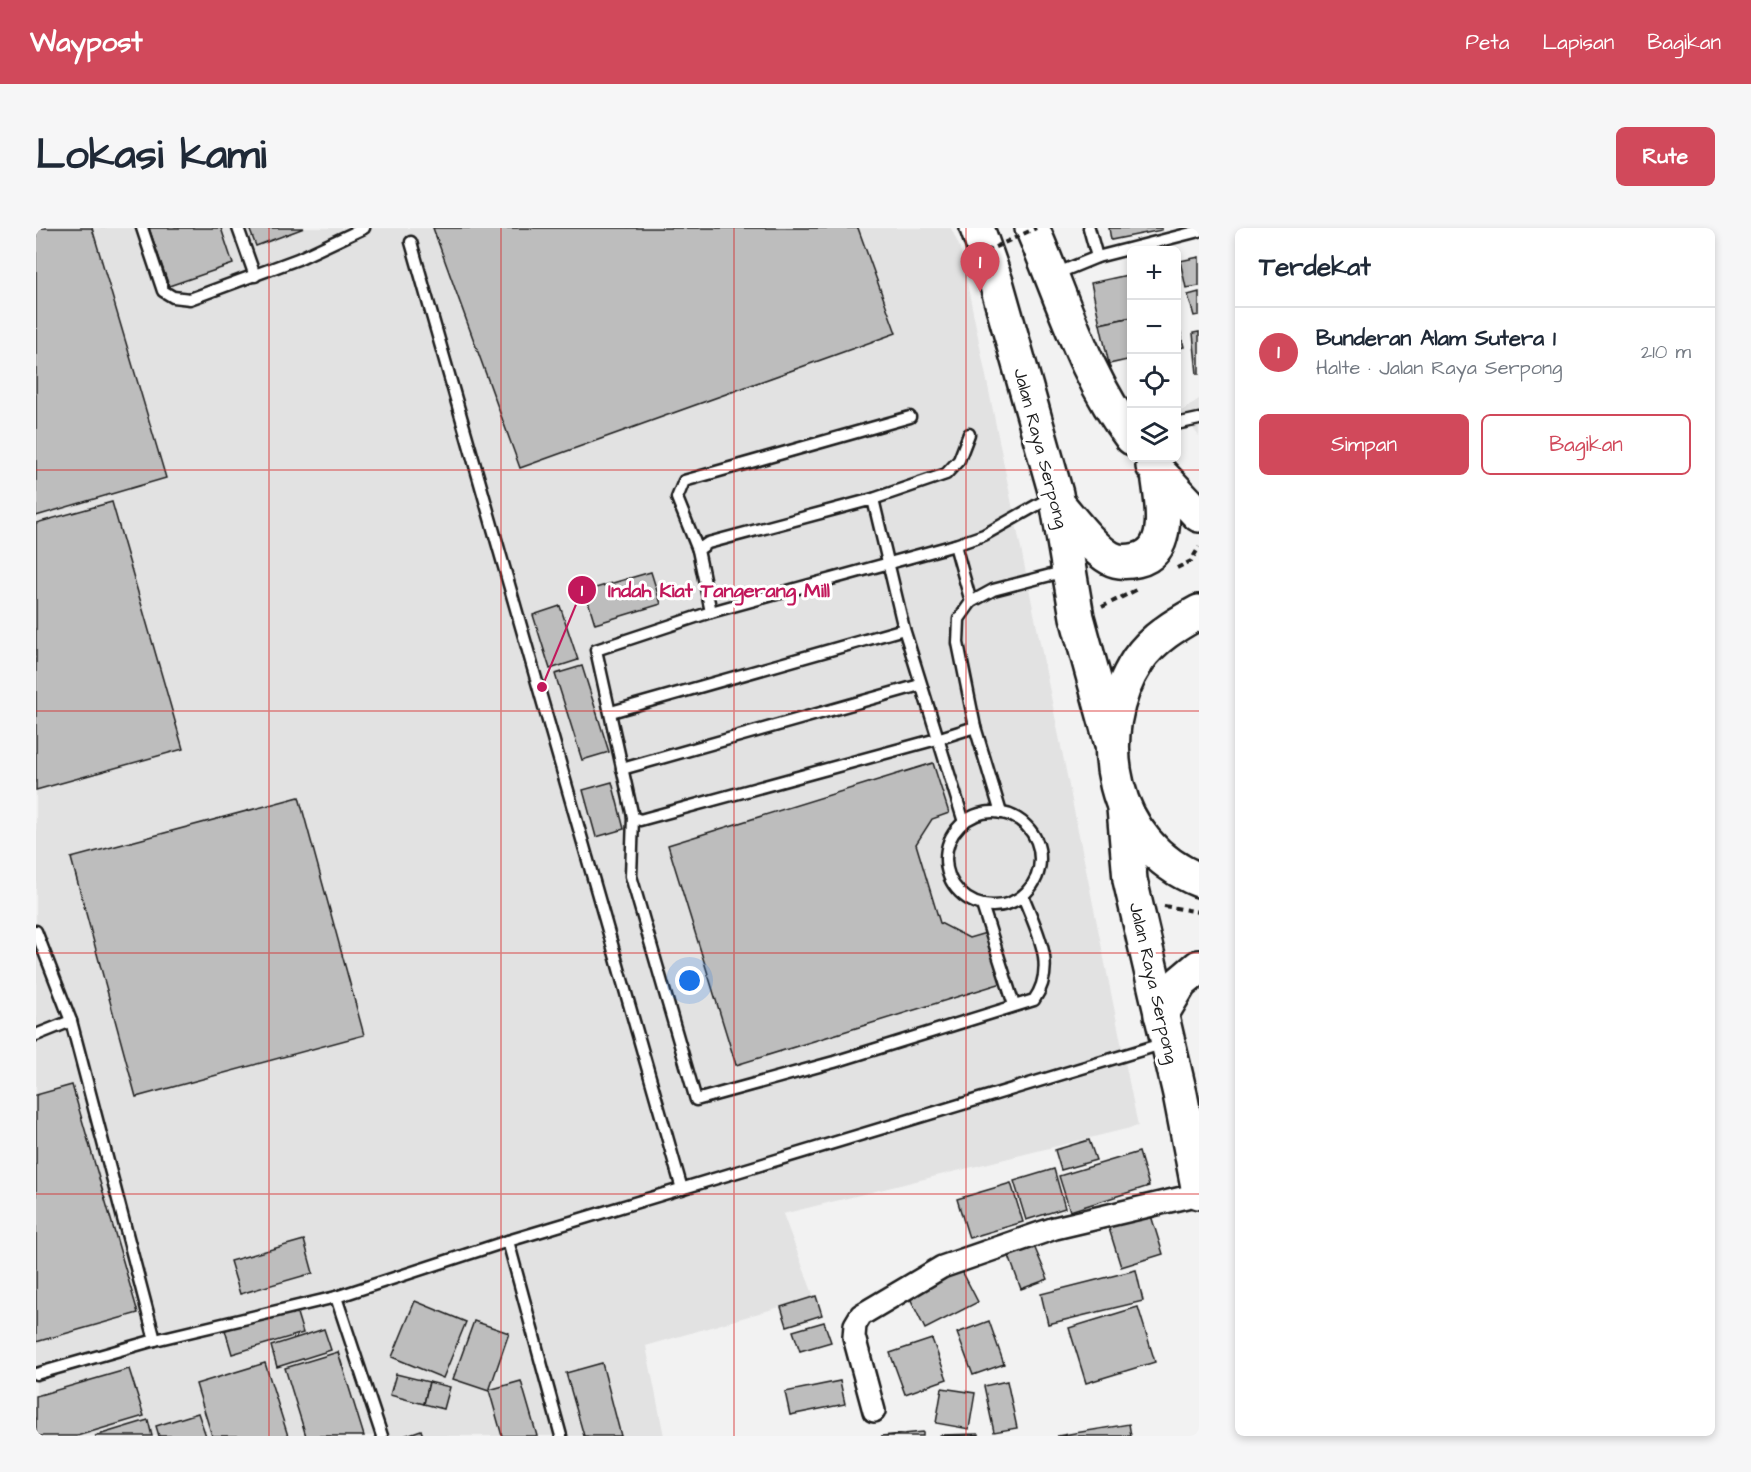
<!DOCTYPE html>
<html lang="id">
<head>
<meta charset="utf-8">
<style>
  :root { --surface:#fff; --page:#f6f6f7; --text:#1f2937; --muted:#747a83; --line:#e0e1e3; --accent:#d1495b }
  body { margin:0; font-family:"Architects Daughter",sans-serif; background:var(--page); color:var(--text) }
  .controls { position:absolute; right:18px; top:18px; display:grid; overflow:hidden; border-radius:9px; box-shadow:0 3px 9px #0003 }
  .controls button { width:54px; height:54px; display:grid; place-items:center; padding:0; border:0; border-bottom:2px solid var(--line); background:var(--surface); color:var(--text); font:30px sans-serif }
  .you { position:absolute; left:654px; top:753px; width:21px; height:21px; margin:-15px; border:4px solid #fff; border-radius:50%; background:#1a73e8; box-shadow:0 0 0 9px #1a73e833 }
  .badge { display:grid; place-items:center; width:39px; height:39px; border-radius:50%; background:var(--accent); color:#fff; font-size:20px; font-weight:700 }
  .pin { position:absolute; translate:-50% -50px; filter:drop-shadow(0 2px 3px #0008) }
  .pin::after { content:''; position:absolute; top:32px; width:21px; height:18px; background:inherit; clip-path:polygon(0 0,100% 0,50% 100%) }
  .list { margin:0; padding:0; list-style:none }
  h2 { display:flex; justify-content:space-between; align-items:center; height:78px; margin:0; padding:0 24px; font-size:26px }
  h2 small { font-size:20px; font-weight:400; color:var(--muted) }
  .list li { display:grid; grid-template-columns:39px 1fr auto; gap:18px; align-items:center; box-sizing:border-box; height:90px; padding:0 24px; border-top:2px solid var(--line) }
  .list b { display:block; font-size:22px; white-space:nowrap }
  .list p { margin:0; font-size:20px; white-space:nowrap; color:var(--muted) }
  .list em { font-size:20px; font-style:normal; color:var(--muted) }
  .actions { display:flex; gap:12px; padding:18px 24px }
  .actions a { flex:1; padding:14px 0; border:2px solid var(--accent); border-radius:9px; text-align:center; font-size:21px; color:var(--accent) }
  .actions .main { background:var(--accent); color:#fff }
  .icon { flex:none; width:33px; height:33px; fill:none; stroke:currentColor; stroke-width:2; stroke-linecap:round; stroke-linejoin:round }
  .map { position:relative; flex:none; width:1163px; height:1208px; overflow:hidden; border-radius:9px }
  header { display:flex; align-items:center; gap:36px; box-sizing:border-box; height:84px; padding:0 30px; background:var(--accent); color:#fff }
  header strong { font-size:28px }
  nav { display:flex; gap:33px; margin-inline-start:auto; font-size:21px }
  .intro { display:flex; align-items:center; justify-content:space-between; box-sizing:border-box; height:144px; padding:0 36px }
  h1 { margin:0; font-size:42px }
  .button { padding:15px 27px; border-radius:9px; background:var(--accent); color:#fff; font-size:21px; font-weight:700 }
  main { display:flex; gap:36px; padding:0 36px }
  aside { flex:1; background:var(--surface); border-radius:9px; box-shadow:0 3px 9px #0003 }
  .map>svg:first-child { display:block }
</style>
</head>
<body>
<header>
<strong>Waypost</strong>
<nav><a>Peta</a><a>Lapisan</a><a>Bagikan</a></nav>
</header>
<div class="intro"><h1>Lokasi kami</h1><a class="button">Rute</a></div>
<main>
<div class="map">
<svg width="1163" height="1208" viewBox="0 0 1163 1208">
  <rect width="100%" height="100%" fill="#f2f2f2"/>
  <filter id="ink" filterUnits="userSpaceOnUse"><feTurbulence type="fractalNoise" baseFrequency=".0167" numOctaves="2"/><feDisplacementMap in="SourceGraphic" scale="12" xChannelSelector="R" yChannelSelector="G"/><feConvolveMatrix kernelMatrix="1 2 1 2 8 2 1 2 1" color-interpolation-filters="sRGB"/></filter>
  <g filter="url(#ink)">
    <g fill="#e2e2e2">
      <polygon points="0,0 915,0 924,20 1102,898 747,986 778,1069 610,1118 628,1208 0,1208"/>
      <polygon points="1163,171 1163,208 1144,184"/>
    </g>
    <g fill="#bdbdbd" stroke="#1c1c1c" stroke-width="1.5">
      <polygon points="0,0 56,0 130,250 0,288"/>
      <polygon points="113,0 185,0 197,36 133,58"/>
      <polygon points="213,0 268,0 220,18"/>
      <polygon points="397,0 822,0 860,105 484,240"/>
      <polygon points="1073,0 1126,0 1126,2 1075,12"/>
      <polygon points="1163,29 1163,58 1150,60 1144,33"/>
      <polygon points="1096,46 1096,89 1064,96 1055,55"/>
      <polygon points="1163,64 1163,87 1158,88 1152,67"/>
      <polygon points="1140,85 1148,119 1140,121"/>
      <polygon points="1096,89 1096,131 1073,136 1064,96"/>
      <polygon points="1163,104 1163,146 1161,146 1157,105"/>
      <polygon points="76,274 147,521 0,562 0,295"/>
      <polygon points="615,344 625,376 559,396 549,363"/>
      <polygon points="524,378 542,432 514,441 497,387"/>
      <polygon points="546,438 573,524 546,532 519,446"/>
      <polygon points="897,535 913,585 896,591 880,616 904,695 933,710 950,705 966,755 700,837 632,617"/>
      <polygon points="576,554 588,601 560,609 547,562"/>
      <polygon points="263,569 328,807 100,869 35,630"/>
      <polygon points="36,857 102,1085 0,1114 0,867"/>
      <polygon points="1053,912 1060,932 1025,942 1019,922"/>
      <polygon points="1103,924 1113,958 1034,983 1023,948"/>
      <polygon points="1018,941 1029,980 990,992 978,953"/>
      <polygon points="975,955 987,994 933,1010 921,971"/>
      <polygon points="1113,981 1127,1026 1085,1039 1071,994"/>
      <polygon points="268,1012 277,1045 204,1066 194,1033"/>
      <polygon points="998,1018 1012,1051 985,1061 973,1028"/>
      <polygon points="924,1039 942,1074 889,1101 872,1066"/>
      <polygon points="1100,1042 1107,1073 1012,1096 1005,1066"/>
      <polygon points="780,1068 786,1087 751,1098 745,1079"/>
      <polygon points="379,1073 430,1094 407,1150 356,1129"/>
      <polygon points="1102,1079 1119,1134 1050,1155 1033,1100"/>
      <polygon points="260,1082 267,1105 196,1126 189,1102"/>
      <polygon points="438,1093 473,1105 453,1163 417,1151"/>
      <polygon points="953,1093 968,1136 937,1147 921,1105"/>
      <polygon points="788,1094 795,1114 764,1123 757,1103"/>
      <polygon points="288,1101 295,1122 241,1139 235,1118"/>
      <polygon points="896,1111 911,1151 869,1166 854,1125"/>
      <polygon points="302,1124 328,1208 270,1208 249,1140"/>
      <polygon points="229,1135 252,1208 176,1208 160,1156"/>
      <polygon points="566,1135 585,1208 548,1208 530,1145"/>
      <polygon points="93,1141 108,1188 41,1208 0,1208 0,1168"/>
      <polygon points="360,1146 393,1154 388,1176 354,1167"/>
      <polygon points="485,1153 501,1208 466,1208 453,1162"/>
      <polygon points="804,1153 809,1176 754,1187 749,1164"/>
      <polygon points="971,1153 981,1200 958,1204 948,1158"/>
      <polygon points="393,1154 414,1159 408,1181 388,1176"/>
      <polygon points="906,1160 939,1165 933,1201 900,1195"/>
      <polygon points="162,1185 170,1208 123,1208 120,1198"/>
      <polygon points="112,1192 116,1208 59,1208"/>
      <polygon points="1093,1196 1095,1208 1021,1208"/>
      <polygon points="385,1202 387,1208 368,1208"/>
      <polygon points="887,1204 887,1208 845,1208"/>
      <polygon points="943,1206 943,1208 904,1208 904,1207"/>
    </g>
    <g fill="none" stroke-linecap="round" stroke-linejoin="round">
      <defs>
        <g id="service">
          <polyline points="106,0 127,63 137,69 154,71 262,31 328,0"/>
          <polyline points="202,0 219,48"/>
          <polyline points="1053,0 1061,29"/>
          <polyline points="375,14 646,961"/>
          <polyline points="1017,47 1061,29 1163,3"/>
          <polyline points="1140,196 1163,191"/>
          <polyline points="837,271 910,246 923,232 933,206"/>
          <polyline points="919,317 935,374"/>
          <polyline points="662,322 641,270 648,253 874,189"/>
          <polyline points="675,384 919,317 948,307 1017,268"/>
          <polyline points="575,484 868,401"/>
          <polyline points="586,541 884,457"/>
          <circle cx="957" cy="631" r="47"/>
          <polyline points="965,585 939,499 922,415 923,391 935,374 957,362 1030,343"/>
          <path d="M597,589L595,648L660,872L798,834L998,772C1022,738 1000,702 987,668"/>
          <polyline points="928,594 868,401 837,271 672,315 662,322 675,384 560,422 597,589 604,592 901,511 939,499"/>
          <polyline points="946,677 978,777"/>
          <polyline points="0,703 35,793 119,1112"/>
          <polyline points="0,807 35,793"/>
          <polyline points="472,1013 525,1208"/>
          <polyline points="300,1069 346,1208"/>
          <polyline points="0,1146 119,1112 300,1069 472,1013 1129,815"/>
        </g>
        <polyline id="minor" points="838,1183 818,1109 819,1097 825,1087 906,1039 1019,1000 1163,966"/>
        <g id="primary">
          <polyline points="941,0 960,54 1020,266 1041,389 1075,513"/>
          <path d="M996,0C1027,71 1048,148 1096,210"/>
          <polyline points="1117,238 1163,287"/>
          <path d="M1022,276C1035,291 1057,321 1074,330C1083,335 1092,334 1101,332C1138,323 1125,272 1122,245"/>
          <path d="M1163,384C1141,396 1117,410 1102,432C1053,507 1075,617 1163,652"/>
          <polyline points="1088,580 1094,652 1144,866 1163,964"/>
          <polyline points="1125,787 1144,755 1163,739"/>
        </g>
      </defs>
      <use href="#service" stroke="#1c1c1c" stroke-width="15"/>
      <use href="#minor" stroke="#1c1c1c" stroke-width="26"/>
      <use href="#primary" stroke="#1c1c1c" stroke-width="38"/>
      <g stroke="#1c1c1c" stroke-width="4" stroke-dasharray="6 4.5" stroke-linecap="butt">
        <polyline points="1141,340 1155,333 1163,319"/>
        <polyline points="1066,379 1100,362"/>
        <polyline points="1128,678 1163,684"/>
      </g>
      <use href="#service" stroke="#fff" stroke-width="10"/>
      <use href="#minor" stroke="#fff" stroke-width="21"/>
      <use href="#primary" stroke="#fff" stroke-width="33"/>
      <polyline stroke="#1c1c1c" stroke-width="4" stroke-dasharray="6 4.5" stroke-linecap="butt" points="940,28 1000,0"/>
    </g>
  </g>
  <path fill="none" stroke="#d62828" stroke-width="1.5" stroke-opacity="0.55" d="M233,0V1208M465,0V1208M698,0V1208M930,0V1208M0,242H1163M0,483H1163M0,725H1163M0,966H1163"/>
  <g text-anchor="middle" stroke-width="6" stroke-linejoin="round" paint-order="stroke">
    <g font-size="18" fill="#1c1c1c" stroke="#fff">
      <text transform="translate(1005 220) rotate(75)" y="6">Jalan Raya Serpong</text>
      <text transform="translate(1118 755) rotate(77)" y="6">Jalan Raya Serpong</text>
    </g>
  </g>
  <path fill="none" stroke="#c2185b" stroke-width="2" d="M506 459L546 362"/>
  <g fill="#c2185b" stroke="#fff" stroke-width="2">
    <circle cx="506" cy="459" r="6"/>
    <circle cx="546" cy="362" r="15"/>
  </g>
  <g font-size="18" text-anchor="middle" font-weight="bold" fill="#fff">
    <text x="546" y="368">1</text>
  </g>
  <g font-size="20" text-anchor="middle" font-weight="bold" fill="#c2185b" stroke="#fff" stroke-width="6" stroke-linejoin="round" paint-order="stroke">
    <text x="683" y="369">Indah Kiat Tangerang Mill</text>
  </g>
</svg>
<div class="controls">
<button>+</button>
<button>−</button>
<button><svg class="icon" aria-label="locate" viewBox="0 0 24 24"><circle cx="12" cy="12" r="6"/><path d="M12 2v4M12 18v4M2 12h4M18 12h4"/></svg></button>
<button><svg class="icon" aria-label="layers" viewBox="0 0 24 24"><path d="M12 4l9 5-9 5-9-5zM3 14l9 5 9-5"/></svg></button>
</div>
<div class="you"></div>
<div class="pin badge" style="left:944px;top:64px">1</div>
</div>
<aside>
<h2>Terdekat<small></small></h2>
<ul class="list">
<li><span class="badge">1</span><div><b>Bunderan Alam Sutera 1</b><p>Halte · Jalan Raya Serpong</p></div><em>210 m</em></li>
</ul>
<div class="actions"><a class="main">Simpan</a><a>Bagikan</a></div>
</aside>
</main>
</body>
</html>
